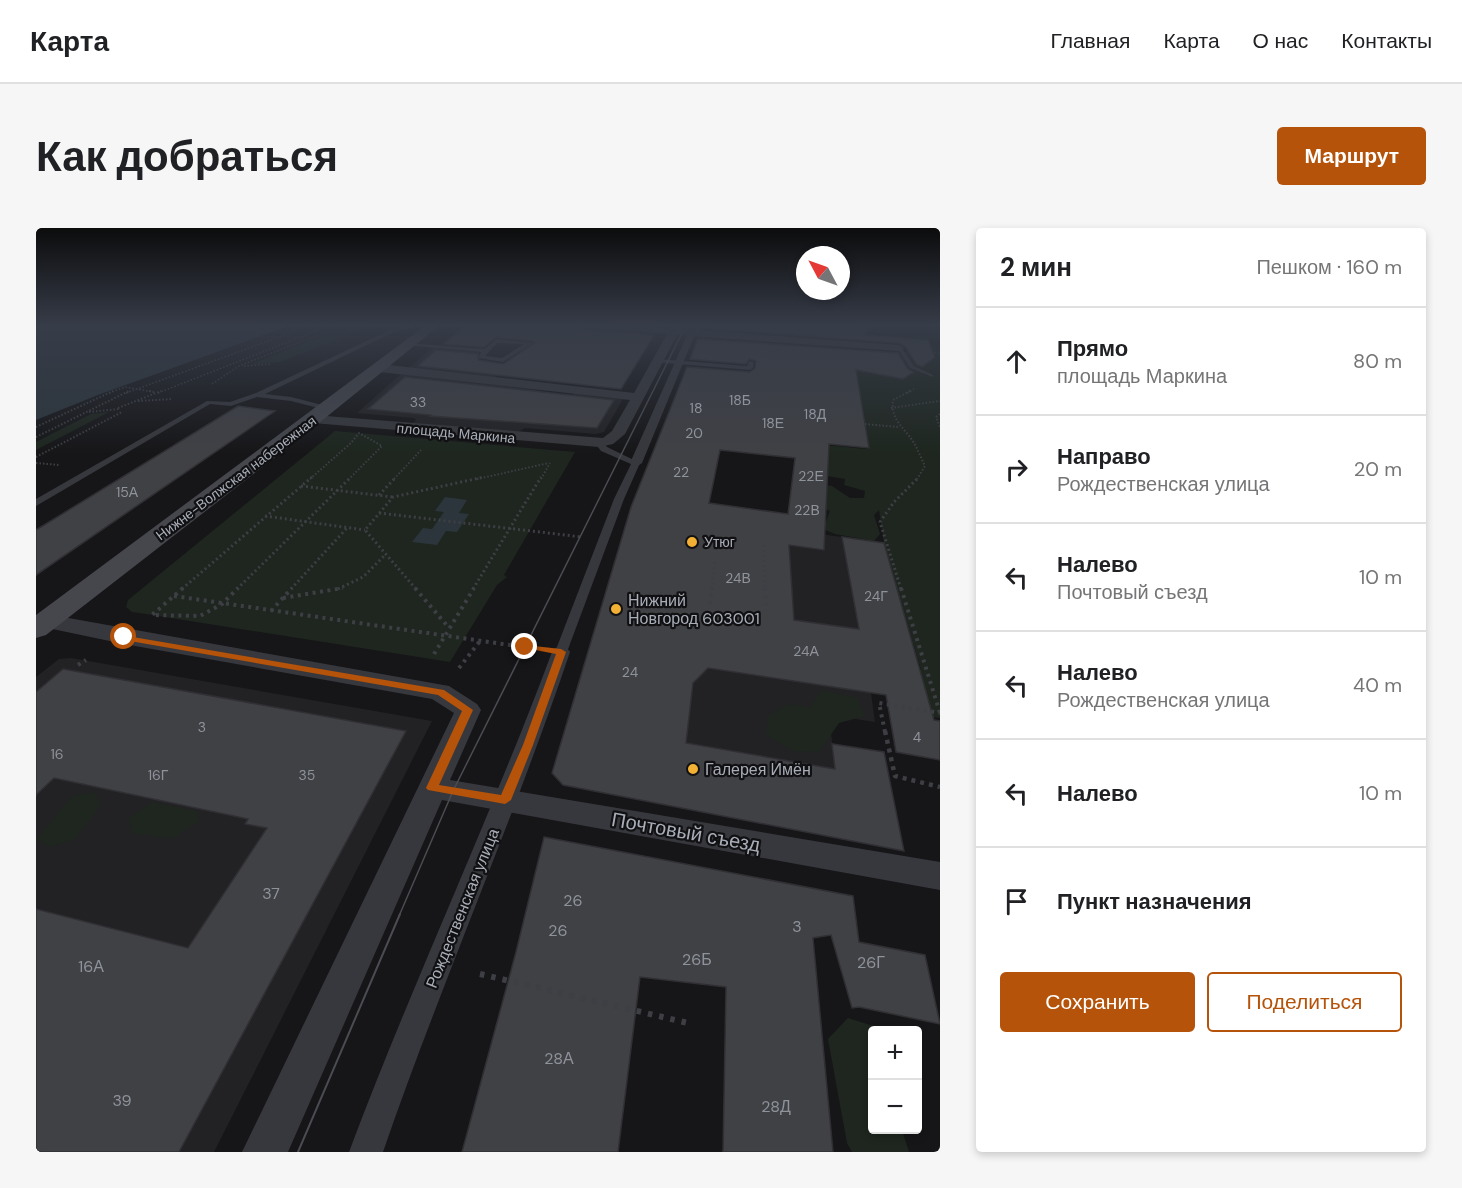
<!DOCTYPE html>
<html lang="ru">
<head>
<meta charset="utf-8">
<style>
  :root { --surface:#fff; --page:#f6f6f6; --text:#202124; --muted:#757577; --line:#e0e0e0; --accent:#b45309 }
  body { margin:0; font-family:"DM Sans",sans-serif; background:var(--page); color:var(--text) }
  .controls { position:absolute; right:18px; bottom:18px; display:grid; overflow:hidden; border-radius:6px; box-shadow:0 3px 9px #0003 }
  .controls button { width:54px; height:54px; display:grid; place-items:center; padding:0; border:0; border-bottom:2px solid var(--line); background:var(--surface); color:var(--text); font:30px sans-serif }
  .compass { position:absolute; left:760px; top:18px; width:54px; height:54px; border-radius:50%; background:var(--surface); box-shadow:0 3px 9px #0003; rotate:311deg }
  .stop { position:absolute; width:18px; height:18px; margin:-14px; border:4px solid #b45309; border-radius:50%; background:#fff }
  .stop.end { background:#b45309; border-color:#fff; box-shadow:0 2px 6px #0008 }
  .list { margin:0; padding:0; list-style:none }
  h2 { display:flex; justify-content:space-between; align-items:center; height:78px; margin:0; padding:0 24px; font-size:26px }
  h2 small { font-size:20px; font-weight:400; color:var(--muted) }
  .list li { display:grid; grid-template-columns:39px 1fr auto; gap:18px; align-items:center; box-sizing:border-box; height:108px; padding:0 24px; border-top:2px solid var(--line) }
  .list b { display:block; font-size:22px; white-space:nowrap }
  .list p { margin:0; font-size:20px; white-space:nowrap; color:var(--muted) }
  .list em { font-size:20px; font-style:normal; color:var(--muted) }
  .actions { display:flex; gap:12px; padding:18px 24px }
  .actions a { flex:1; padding:14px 0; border:2px solid var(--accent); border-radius:6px; text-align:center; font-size:21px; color:var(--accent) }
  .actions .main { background:var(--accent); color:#fff }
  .icon { flex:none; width:33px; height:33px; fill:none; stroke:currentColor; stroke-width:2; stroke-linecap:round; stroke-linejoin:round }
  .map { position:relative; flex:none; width:904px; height:924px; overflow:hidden; border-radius:6px }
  header { display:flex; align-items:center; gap:36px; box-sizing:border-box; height:84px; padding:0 30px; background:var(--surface); border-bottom:2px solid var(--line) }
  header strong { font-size:28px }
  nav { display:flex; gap:33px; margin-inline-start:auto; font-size:21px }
  .intro { display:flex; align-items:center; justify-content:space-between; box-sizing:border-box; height:144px; padding:0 36px }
  h1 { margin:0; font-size:42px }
  .button { padding:15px 27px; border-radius:6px; background:var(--accent); color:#fff; font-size:21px; font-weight:700 }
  main { display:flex; gap:36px; padding:0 36px }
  aside { flex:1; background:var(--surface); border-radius:6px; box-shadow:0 3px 9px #0003 }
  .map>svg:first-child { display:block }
</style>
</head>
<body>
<header>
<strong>Карта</strong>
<nav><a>Главная</a><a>Карта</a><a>О нас</a><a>Контакты</a></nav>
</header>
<div class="intro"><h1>Как добраться</h1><a class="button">Маршрут</a></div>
<main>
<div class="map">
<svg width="904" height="924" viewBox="0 0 904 924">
  <rect width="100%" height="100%" fill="#161618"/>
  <g fill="#222225">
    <polygon points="396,120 444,124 435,134 466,143 457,151 371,141"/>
    <polygon points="366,145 493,160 505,164 536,167 539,164 587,171 568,204 560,206 489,200 482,204 377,195 380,192 378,190 321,185"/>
    <polygon points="595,279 848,315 893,474 835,465 839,494 793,487 807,611 527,557 516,545"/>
    <polygon points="35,430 396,493 178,924 0,924 0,449 23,431"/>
  </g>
  <g fill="#1e261f">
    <polygon points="312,97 338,97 244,134 213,137"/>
    <polygon points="825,97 885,97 895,100 904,98 904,112 837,105 821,99"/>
    <path d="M890,118L904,119V490L863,484L879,448L885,442L848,315L843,282L838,287L844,306L838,313L799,306L787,301L794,283L761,269L768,254L796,258L814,270H828L829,263L808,257L809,251L791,248L786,219C801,216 817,221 833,221L828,187L814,186L733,140L870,141L859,123L888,125Z"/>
    <polygon points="73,184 0,222 0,214 55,186"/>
    <polygon points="299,203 539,224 468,347 471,349 461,357 414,434 116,387 96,384 90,379 92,372"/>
    <polygon points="785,462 821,470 829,488 803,495 783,524 757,523 730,507 732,488 753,476 775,479"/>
    <polygon points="58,564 65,577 39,611 14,619 1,611 36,568"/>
    <polygon points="116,574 161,583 163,593 136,611 96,605 92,591"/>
    <polygon points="812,790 850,802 836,802 836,902 866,902 873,924 816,924 811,915 792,811"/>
  </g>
  <g fill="#2c353c">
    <polygon points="0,97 255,97 62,167 0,192"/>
    <polygon points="409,269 431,272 423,285 433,286 421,304 410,303 401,317 376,314 387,300 396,301 408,284 399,283"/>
  </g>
  <g fill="#404145" stroke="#303034" stroke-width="1.5" fill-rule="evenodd">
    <polygon points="430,97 542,97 549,102 618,107 585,161 382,138 400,122 442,126 442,132 467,136 499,115 497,113 460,109 448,119 408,116"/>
    <polygon points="672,97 811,97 834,99 829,107 892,112 899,129 886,139 880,136 870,119 863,115 669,100"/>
    <path d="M662,111L862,125L872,141L878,144L867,151L820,142L833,220L793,216L788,322L753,317L758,392L823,401L806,309L848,315L898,492L904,493V532L860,524L850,467L672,440L657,455L650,515L799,541L796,516L848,524L868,623L527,557L516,545L595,279L651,139L714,144L719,140L720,133L713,131L710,136L654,131ZM684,222L759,230L752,286L673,275Z"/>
    <polygon points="369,149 578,172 561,200 394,188 395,187 332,181"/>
    <polygon points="202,178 239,183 0,347 0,302"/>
    <polygon points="27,441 370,503 143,924 0,924 0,681 152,720 231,600 209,596 212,591 18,550 0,567 0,464"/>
    <polygon points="508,609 817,668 823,714 889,727 904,796 823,779 816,780 795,707 777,710 797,924 687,924 690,759 604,749 582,924 426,924 480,724"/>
  </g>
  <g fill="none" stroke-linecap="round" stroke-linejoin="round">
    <g stroke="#3d3f44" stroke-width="1.5" stroke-dasharray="1.5 2" stroke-linecap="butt">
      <polyline points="895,125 904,125"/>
      <polyline points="208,138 236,136"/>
      <polyline points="176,156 203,138 308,97"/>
      <polyline points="73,165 89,159 118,164"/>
      <polyline points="90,165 276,97"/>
      <polyline points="122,165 295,97"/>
      <polyline points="871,165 878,161"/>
    </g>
    <g stroke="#3d3f44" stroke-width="2" stroke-dasharray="1.5 2" stroke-linecap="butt">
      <polyline points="113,163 118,164"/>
      <path d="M874,163L857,172C854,192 869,200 878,215C882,222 885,230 889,238L881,251"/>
      <polyline points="102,173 137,171"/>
      <polyline points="82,180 125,163"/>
      <polyline points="855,180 904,173"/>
      <polyline points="53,184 83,181"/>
      <polyline points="904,186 900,189 904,199"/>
      <polyline points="829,196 862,199"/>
      <polyline points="0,199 77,163"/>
      <polyline points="0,209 93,163"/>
      <polyline points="0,229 86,184"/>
      <polyline points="0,235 23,237"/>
      <polyline points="274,251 315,215 323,205 346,218 313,251"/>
      <polyline points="358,251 385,222"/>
      <polyline points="441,251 513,235"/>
      <polyline points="505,251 514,235"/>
    </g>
    <g stroke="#3d3f44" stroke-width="3" stroke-dasharray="2 3" stroke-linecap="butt">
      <polyline points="265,258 356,269"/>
      <polyline points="343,267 360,249"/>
      <polyline points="343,285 546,309"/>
      <polyline points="229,288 329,302"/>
      <polyline points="728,317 729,361"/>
      <polyline points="146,361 276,249"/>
      <polyline points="201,361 315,249"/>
      <polyline points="255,361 311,300"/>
      <polyline points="302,361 327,349 350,326"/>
      <polyline points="380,361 329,302 357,269 448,249"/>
      <polyline points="437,361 505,249"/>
      <polyline points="676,361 679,332"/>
      <polyline points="865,361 844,294 858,274 883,249"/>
    </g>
    <g stroke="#3d3f44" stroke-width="4" stroke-dasharray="3 4.5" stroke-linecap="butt">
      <polyline points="147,360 116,387 164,388 186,376 202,360"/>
      <polyline points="379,360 413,400"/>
      <polyline points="729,360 730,383"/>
      <polyline points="865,360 904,485"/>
      <polyline points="138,368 501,421"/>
      <polyline points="247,370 307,360"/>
      <polyline points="674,376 676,360"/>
      <polyline points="235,383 256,360"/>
      <polyline points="398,426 438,360"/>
      <polyline points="42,437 50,432"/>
      <polyline points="423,440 444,413"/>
      <polyline points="849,504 843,475 904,485"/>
    </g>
    <polyline stroke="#3d3f44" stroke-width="4.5" stroke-dasharray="4 5" stroke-linecap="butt" points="849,503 859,548 904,559"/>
    <polyline stroke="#3d3f44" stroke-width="6" stroke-dasharray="4.5 7" stroke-linecap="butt" points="444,746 652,795"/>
    <g fill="#37383d" fill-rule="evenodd">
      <polygon points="377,97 387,97 358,104 229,166 255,169 294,179 294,183 255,173 221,169 195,178 174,176 0,278 0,271 171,173 194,174 220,165 354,102"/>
      <path d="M460,111L497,115L467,134L442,130L445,124L368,117L371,115L449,121ZM461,115L488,116L466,130L449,128Z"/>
      <polygon points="861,119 865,119 878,138 897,147 897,149 874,140"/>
      <polygon points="621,131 711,138 713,133 718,134 717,140 714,142 619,134"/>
      <polygon points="560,213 566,213 571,219 604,235 588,271 531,424 525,428 519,424 578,271 595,236 565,223 559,215"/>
    </g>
    <g fill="#37383d" fill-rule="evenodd">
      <polygon points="661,97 670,97 659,106 606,235 600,239 596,238 594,235 652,105"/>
      <path d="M525,419L531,420L534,424C477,593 405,756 347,924H313C376,756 453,593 516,424L519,420Z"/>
    </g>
    <g fill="#37383d" fill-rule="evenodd">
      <polygon points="544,97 635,100 639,97 650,97 646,101 863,117 868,120 863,123 641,107 589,206 577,216 563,219 277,195 270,191 277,187 567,210 576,203 594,172 344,144 338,140 344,136 598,165 631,106 549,100"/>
      <polygon points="10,386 413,458 441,476 445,482 414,552 904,634 904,662 406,572 252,924 206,924 418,485 396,471 88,416 2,398 0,395 2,388"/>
    </g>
    <polygon fill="#45474d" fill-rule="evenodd" points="390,97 404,97 283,195 10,407 0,410 0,387"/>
    <polyline stroke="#4a4c52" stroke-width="1.5" points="363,688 417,563 646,105 655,97"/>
    <polyline stroke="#4a4c52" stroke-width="2" points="262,924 364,686"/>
  </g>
  <linearGradient id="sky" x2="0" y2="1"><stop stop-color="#0c0c0d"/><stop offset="0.43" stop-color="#363c48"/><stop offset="1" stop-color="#363c48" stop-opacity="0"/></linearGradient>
  <rect width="904" height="226" fill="url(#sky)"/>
  <polygon fill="#b45309" points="85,407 408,462 437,482 403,557 465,567 487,517 520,426 484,419 489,417 525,421 530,424 497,517 475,572 469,576 392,562 390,560 426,483 402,467 88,412 83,409"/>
  <g fill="#f2b134" stroke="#111113" stroke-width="2">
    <circle cx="656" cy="314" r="6"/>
    <circle cx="580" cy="381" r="6"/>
    <circle cx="657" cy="541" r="6"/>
  </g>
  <g text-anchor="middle" stroke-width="4.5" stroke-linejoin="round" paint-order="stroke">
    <g font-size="14" fill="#8e929b">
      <text x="704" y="177">18Б</text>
      <text x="382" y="179">33</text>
      <text x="660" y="185">18</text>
      <text x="779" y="191">18Д</text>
      <text x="737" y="200">18Е</text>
      <text x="658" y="210">20</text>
      <text x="645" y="249">22</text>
      <text x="775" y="253">22Е</text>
      <text x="91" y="269">15А</text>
      <text x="771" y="287">22В</text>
      <text x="702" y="355">24В</text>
      <text x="840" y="373">24Г</text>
      <text x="770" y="428">24А</text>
      <text x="594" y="449">24</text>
      <text x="166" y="504">3</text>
      <text x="881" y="514">4</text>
      <text x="21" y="531">16</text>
      <text x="122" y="552">16Г</text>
      <text x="271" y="552">35</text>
    </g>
    <g font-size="14" fill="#a8adb8" stroke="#111113">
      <text transform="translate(420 205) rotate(5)" y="5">площадь Маркина</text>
      <text transform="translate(200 250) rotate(-37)" y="5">Нижне-Волжская набережная</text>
    </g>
    <g font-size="14" fill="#a8adb8" stroke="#111113" text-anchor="start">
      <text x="668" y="319">Утюг</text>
    </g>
    <g font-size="16" fill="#a8adb8" stroke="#111113" text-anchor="start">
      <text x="592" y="378">Нижний<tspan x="592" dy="18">Новгород 603001</tspan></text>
      <text x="669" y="547">Галерея Имён</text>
    </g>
    <g font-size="16" fill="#8e929b">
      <text x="235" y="671">37</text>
      <text x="537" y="678">26</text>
      <text x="761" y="704">3</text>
      <text x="522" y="708">26</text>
      <text x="661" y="737">26Б</text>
      <text x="835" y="740">26Г</text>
      <text x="55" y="744">16А</text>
      <text x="523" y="836">28А</text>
      <text x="86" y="878">39</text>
      <text x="740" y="884">28Д</text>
    </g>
    <g font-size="16" fill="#a8adb8" stroke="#111113">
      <text transform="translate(426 680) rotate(-68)" y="6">Рождественская улица</text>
    </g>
    <g font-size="20" fill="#a8adb8" stroke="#111113">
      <text transform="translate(650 604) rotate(10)" y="7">Почтовый съезд</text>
    </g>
  </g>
</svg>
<div class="controls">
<button>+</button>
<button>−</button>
</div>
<svg class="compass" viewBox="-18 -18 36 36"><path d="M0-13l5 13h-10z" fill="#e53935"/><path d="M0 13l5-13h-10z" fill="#757577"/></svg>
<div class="stop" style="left:88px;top:409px"></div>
<div class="stop end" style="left:489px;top:419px"></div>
</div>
<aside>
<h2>2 мин<small>Пешком · 160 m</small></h2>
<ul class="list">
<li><svg class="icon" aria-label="ahead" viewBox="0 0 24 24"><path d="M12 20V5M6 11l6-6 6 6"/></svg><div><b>Прямо</b><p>площадь Маркина</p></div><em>80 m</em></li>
<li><svg class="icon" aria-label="right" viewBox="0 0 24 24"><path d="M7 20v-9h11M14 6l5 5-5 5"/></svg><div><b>Направо</b><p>Рождественская улица</p></div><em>20 m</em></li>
<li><svg class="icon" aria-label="left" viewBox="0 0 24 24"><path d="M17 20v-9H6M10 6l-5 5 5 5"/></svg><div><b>Налево</b><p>Почтовый съезд</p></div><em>10 m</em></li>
<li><svg class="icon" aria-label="left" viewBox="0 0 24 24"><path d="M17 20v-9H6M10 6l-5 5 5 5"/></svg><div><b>Налево</b><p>Рождественская улица</p></div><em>40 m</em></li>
<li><svg class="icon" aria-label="left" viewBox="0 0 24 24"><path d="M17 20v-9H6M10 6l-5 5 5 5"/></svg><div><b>Налево</b></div><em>10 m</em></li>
<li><svg class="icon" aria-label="arrive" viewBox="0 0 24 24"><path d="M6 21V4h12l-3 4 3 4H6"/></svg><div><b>Пункт назначения</b></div></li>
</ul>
<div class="actions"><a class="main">Сохранить</a><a>Поделиться</a></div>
</aside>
</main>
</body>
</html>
